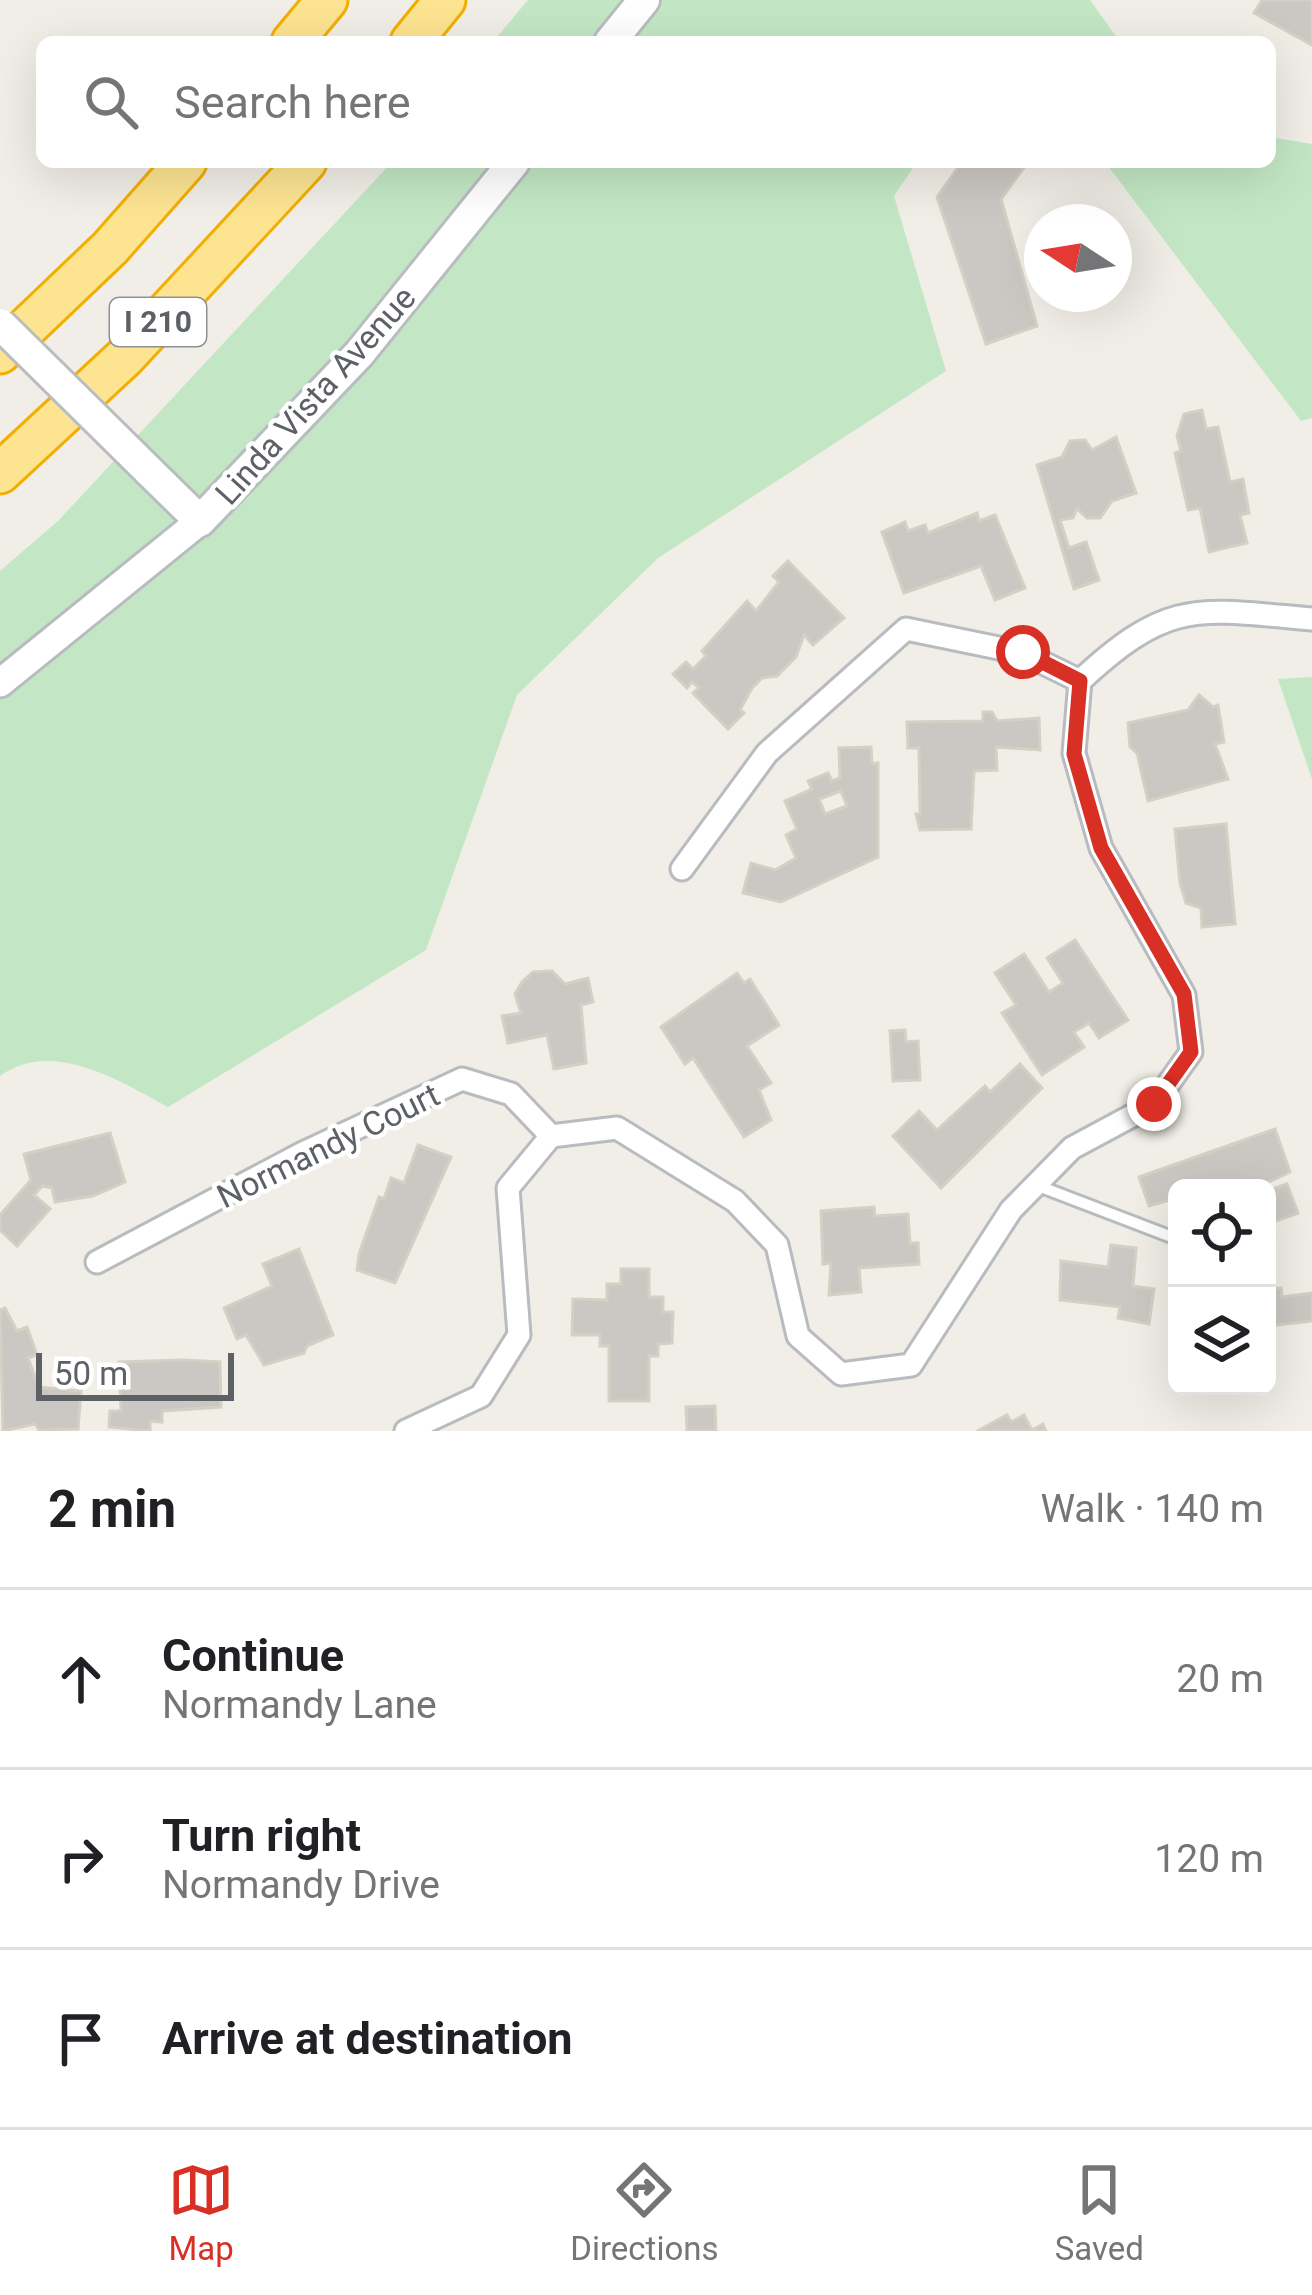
<!DOCTYPE html>
<html lang="en">
<head>
<meta charset="utf-8">
<style>
  :root { --surface:#fff; --page:#f2f2f2; --text:#202124; --muted:#757577; --line:#e0e0e0; --accent:#d93025 }
  body { margin:0; font-family:Roboto,sans-serif; background:var(--page); color:var(--text) }
  .controls { position:absolute; right:36px; bottom:36px; display:grid; overflow:hidden; border-radius:18px; box-shadow:0 12px 48px #0002 }
  .controls button { width:108px; height:108px; display:grid; place-items:center; padding:0; border:0; border-bottom:3px solid var(--line); background:var(--surface); color:var(--text); font:60px sans-serif }
  .compass { position:absolute; left:1024px; top:204px; width:108px; height:108px; border-radius:50%; background:var(--surface); box-shadow:0 12px 48px #0002; rotate:282deg }
  .scale { position:absolute; left:36px; bottom:30px; width:198px; box-sizing:border-box; padding-left:12px; border:6px solid #5d6166; border-top:0; font-size:33px; line-height:42px; white-space:nowrap; color:#5d6166; -webkit-text-stroke:9px #fff; paint-order:stroke }
  .stop { position:absolute; width:36px; height:36px; margin:-27px; border:9px solid #d93025; border-radius:50%; background:#fff }
  .stop.end { background:#d93025; border-color:#fff; box-shadow:0 3px 12px #0008 }
  .list { margin:0; padding:0; list-style:none }
  h2 { display:flex; justify-content:space-between; align-items:center; height:156px; margin:0; padding:0 48px; font-size:51px }
  h2 small { font-size:39px; font-weight:400; color:var(--muted) }
  .list li { display:grid; grid-template-columns:78px 1fr auto; gap:36px; align-items:center; box-sizing:border-box; height:180px; padding:0 48px; border-top:3px solid var(--line) }
  .list b { display:block; font-size:45px; white-space:nowrap }
  .list p { margin:0; font-size:39px; white-space:nowrap; color:var(--muted) }
  .list em { font-size:39px; font-style:normal; color:var(--muted) }
  .icon { flex:none; width:66px; height:66px; fill:none; stroke:currentColor; stroke-width:2; stroke-linecap:round; stroke-linejoin:round }
  .map { position:relative; flex:none; width:1312px; height:1431px; overflow:hidden }
  .search { position:absolute; background:var(--surface); box-shadow:0 12px 48px #0002; left:36px; right:36px; top:36px; height:132px; display:flex; align-items:center; gap:30px; box-sizing:border-box; padding:0 42px; border-radius:18px; color:var(--muted); font-size:45px }
  .sheet { height:696px; background:var(--surface) }
  nav { display:flex; justify-content:space-around; align-items:center; box-sizing:border-box; height:168px; border-top:3px solid var(--line); background:var(--surface); font-size:33px; color:var(--muted) }
  nav a { display:grid; justify-items:center; gap:6px }
  nav .on { color:var(--accent) }
  .map>svg:first-child { display:block }
</style>
</head>
<body>
<div class="map">
<svg width="1312" height="1431" viewBox="0 0 1312 1431">
  <rect width="100%" height="100%" fill="#f0eee6"/>
  <g fill="#c3e7c4">
    <polygon points="528,0 1090,0 1120,42 493,42"/>
    <polygon points="1270,137 1312,144 1312,418 1301,421 1105,162 1270,162"/>
    <path d="M392,162H917L894,196L946,371L658,558L517,695L426,950L168,1107C120,1081 52,1038 0,1076V571L58,521Z"/>
    <polygon points="1312,677 1312,779 1278,679"/>
  </g>
  <g fill="#cbc8c3" stroke="#d4d0c4" stroke-width="3" fill-rule="evenodd">
    <polygon points="1262,0 1312,0 1312,45 1254,13"/>
    <polygon points="962,162 1028,162 1001,199 1037,326 986,344 937,197"/>
    <polygon points="1202,410 1206,429 1218,427 1230,482 1243,479 1249,513 1240,515 1247,543 1209,552 1200,508 1188,510 1175,453 1181,451 1177,436 1184,414"/>
    <polygon points="1116,437 1136,493 1112,501 1100,518 1087,518 1077,509 1073,518 1060,520 1069,548 1086,542 1099,580 1074,589 1037,465 1062,457 1070,441 1085,440 1092,450"/>
    <polygon points="977,513 979,521 995,515 1025,588 995,600 981,566 904,593 882,532 905,522 908,531 925,525 928,533"/>
    <polygon points="788,561 844,618 813,645 804,635 796,657 777,676 762,678 752,688 740,710 744,713 728,729 693,693 699,688 692,682 687,688 673,674 686,662 693,669 706,656 702,651 747,601 756,611 779,582 773,576"/>
    <polygon points="1199,695 1213,707 1218,705 1224,742 1215,744 1228,779 1148,801 1137,753 1130,747 1128,723 1188,710"/>
    <polygon points="983,712 992,712 997,721 1039,718 1040,750 996,747 997,770 974,771 971,829 920,830 916,814 920,814 919,748 908,748 907,722 983,721"/>
    <path d="M871,747L872,764L878,763V857L781,902L743,893L751,863L775,870L796,858L786,835L797,829L785,801L812,789L808,781L828,773L832,781L840,778L839,748ZM841,791L847,806L825,814L819,799Z"/>
    <polygon points="1226,824 1235,924 1202,927 1201,908 1186,903 1180,883 1175,829"/>
    <polygon points="1075,940 1128,1020 1099,1038 1089,1023 1074,1032 1084,1047 1042,1075 1002,1013 1016,1005 995,973 1024,954 1049,992 1063,983 1047,958"/>
    <polygon points="552,971 565,984 588,978 593,1002 581,1005 586,1063 554,1069 547,1035 508,1043 502,1016 521,1013 515,994 522,982 533,972"/>
    <polygon points="737,973 744,983 750,979 779,1025 747,1046 771,1083 759,1090 771,1120 744,1137 693,1058 685,1064 661,1027"/>
    <polygon points="905,1030 906,1042 918,1041 920,1080 893,1081 890,1031"/>
    <polygon points="1020,1064 1042,1088 941,1188 893,1136 919,1111 937,1130 985,1086 990,1092"/>
    <polygon points="1275,1129 1290,1172 1256,1188 1177,1188 1177,1198 1149,1206 1139,1177"/>
    <polygon points="110,1133 125,1182 93,1196 55,1202 52,1188 42,1186 34,1195 50,1209 17,1246 0,1230 0,1215 31,1180 24,1154"/>
    <polygon points="418,1145 451,1157 395,1283 357,1270 359,1254 379,1197 384,1199 391,1178 404,1183"/>
    <polygon points="1287,1184 1298,1213 1268,1224 1267,1191"/>
    <polygon points="874,1207 875,1216 908,1214 910,1243 918,1243 919,1264 859,1268 861,1292 829,1295 831,1263 823,1264 821,1211"/>
    <polygon points="1111,1245 1136,1248 1133,1286 1154,1289 1149,1324 1118,1318 1120,1307 1060,1300 1061,1261 1108,1267"/>
    <polygon points="299,1249 333,1335 307,1346 304,1353 264,1365 246,1335 237,1339 224,1308 272,1286 263,1264"/>
    <polygon points="621,1269 649,1269 649,1297 663,1297 663,1312 673,1312 672,1343 658,1344 658,1356 649,1356 649,1401 609,1401 609,1346 600,1346 600,1335 572,1335 573,1299 607,1300 607,1284 621,1284"/>
    <polygon points="1281,1288 1282,1297 1312,1293 1312,1321 1276,1325 1267,1336 1267,1289"/>
    <polygon points="5,1308 17,1331 27,1327 37,1355 28,1358 39,1387 81,1391 78,1429 39,1430 35,1424 3,1431 0,1310"/>
    <polygon points="183,1360 220,1362 221,1407 162,1411 162,1422 150,1421 150,1431 109,1427 110,1411 121,1411 119,1362"/>
    <polygon points="715,1406 716,1431 687,1431 686,1407"/>
    <polygon points="1007,1415 1011,1422 1024,1415 1032,1430 1043,1424 1046,1431 977,1431"/>
  </g>
  <g fill="none" stroke-linecap="round" stroke-linejoin="round">
    <defs>
      <polyline id="service" points="1036,1185 1177,1239"/>
      <g id="minor">
        <polyline points="682,869 767,753 906,629 1023,653 1080,681"/>
        <polyline points="97,1262 303,1153 462,1079 511,1094 551,1136"/>
        <path d="M406,1431L481,1396L519,1335L508,1188L551,1136L617,1128L735,1201L777,1245L798,1336L841,1374L911,1365L1011,1210L1072,1148L1154,1104L1191,1052L1184,995L1101,848L1074,753L1080,681C1169,598 1197,609 1312,619"/>
      </g>
      <polyline id="tertiary" points="0,683 200,521"/>
      <g id="secondary">
        <polyline points="610,42 644,0"/>
        <polyline points="149,471 200,521 359,354 514,162"/>
      </g>
      <g id="motorway">
        <polyline points="292,42 327,0"/>
        <polyline points="411,42 445,0"/>
        <polyline points="0,353 110,248 186,162"/>
        <polyline points="0,473 125,357 306,162"/>
      </g>
    </defs>
    <use href="#service" stroke="#b8bbbf" stroke-width="16"/>
    <use href="#minor" stroke="#b8bbbf" stroke-width="27"/>
    <use href="#tertiary" stroke="#b8bbbf" stroke-width="33"/>
    <use href="#secondary" stroke="#b9bcc1" stroke-width="36"/>
    <use href="#motorway" stroke="#f3ae02" stroke-width="45"/>
    <use href="#service" stroke="#fff" stroke-width="10"/>
    <use href="#minor" stroke="#fff" stroke-width="21"/>
    <use href="#tertiary" stroke="#fff" stroke-width="27"/>
    <use href="#secondary" stroke="#fff" stroke-width="30"/>
    <use href="#motorway" stroke="#fce491" stroke-width="39"/>
    <defs>
      <polyline id="secondary-bridge" points="0,324 149,471"/>
    </defs>
    <use href="#secondary-bridge" stroke="#b9bcc1" stroke-width="36" stroke-linecap="butt"/>
    <use href="#secondary-bridge" stroke="#fff" stroke-width="30"/>
  </g>
  <g fill="none" stroke-linecap="round" stroke-linejoin="round">
    <polyline stroke="#d93025" stroke-width="15" points="1023,652 1080,681 1074,754 1101,848 1184,994 1191,1052 1154,1104"/>
  </g>
  <g text-anchor="middle" stroke-width="9" stroke-linejoin="round" paint-order="stroke">
    <rect fill="#fff" stroke="#8e9094" stroke-width="3" x="110" y="298" width="96" height="48" rx="9"/>
    <g font-size="30" font-weight="bold" fill="#5d6166">
      <text x="158" y="332">I 210</text>
    </g>
    <g font-size="33" fill="#5d6166" stroke="#fff">
      <text transform="translate(315 395) rotate(-48)" y="12">Linda Vista Avenue</text>
      <text transform="translate(328 1145) rotate(-26)" y="12">Normandy Court</text>
    </g>
  </g>
</svg>
<div class="controls">
<button><svg class="icon" aria-label="locate" viewBox="0 0 24 24"><circle cx="12" cy="12" r="6"/><path d="M12 2v4M12 18v4M2 12h4M18 12h4"/></svg></button>
<button><svg class="icon" aria-label="layers" viewBox="0 0 24 24"><path d="M12 4l9 5-9 5-9-5zM3 14l9 5 9-5"/></svg></button>
</div>
<svg class="compass" viewBox="-18 -18 36 36"><path d="M0-13l5 13h-10z" fill="#e53935"/><path d="M0 13l5-13h-10z" fill="#757577"/></svg>
<div class="scale">50 m</div>
<div class="stop" style="left:1023px;top:652px"></div>
<div class="stop end" style="left:1154px;top:1104px"></div>
<div class="search"><svg class="icon" aria-label="search" viewBox="0 0 24 24"><circle cx="10" cy="10" r="6"/><path d="M15 15l6 6"/></svg>Search here</div>
</div>
<section class="sheet">
<h2>2 min<small>Walk · 140 m</small></h2>
<ul class="list">
<li><svg class="icon" aria-label="ahead" viewBox="0 0 24 24"><path d="M12 20V5M6 11l6-6 6 6"/></svg><div><b>Continue</b><p>Normandy Lane</p></div><em>20 m</em></li>
<li><svg class="icon" aria-label="right" viewBox="0 0 24 24"><path d="M7 20v-9h11M14 6l5 5-5 5"/></svg><div><b>Turn right</b><p>Normandy Drive</p></div><em>120 m</em></li>
<li><svg class="icon" aria-label="arrive" viewBox="0 0 24 24"><path d="M6 21V4h12l-3 4 3 4H6"/></svg><div><b>Arrive at destination</b></div></li>
</ul>
</section>
<nav>
<a class="on"><svg class="icon" aria-label="map" viewBox="0 0 24 24"><path d="M3 6l6-2 6 2 6-2v14l-6 2-6-2-6 2zM9 4v14M15 6v14"/></svg>Map</a>
<a><svg class="icon" aria-label="directions" viewBox="0 0 24 24"><path d="M12 3l9 9-9 9-9-9zM9 14v-3h6M13 9l2 2-2 2"/></svg>Directions</a>
<a><svg class="icon" aria-label="saved" viewBox="0 0 24 24"><path d="M7 4h10v16l-5-4-5 4z"/></svg>Saved</a>
</nav>
</body>
</html>
